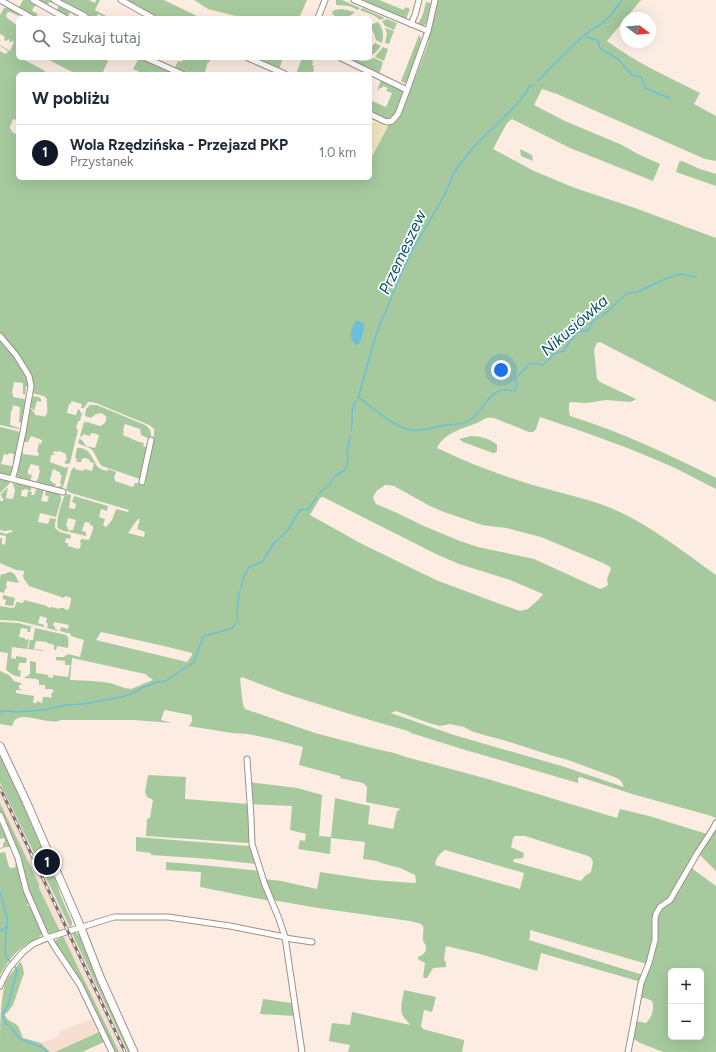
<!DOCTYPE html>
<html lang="pl">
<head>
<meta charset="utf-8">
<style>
  :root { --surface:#fff; --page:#f2f2f3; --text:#1f2937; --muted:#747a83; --line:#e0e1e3; --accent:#111827 }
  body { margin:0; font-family:Figtree,sans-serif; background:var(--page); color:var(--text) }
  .controls { position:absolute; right:12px; bottom:12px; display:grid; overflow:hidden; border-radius:6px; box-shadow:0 4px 16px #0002 }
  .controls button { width:36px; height:36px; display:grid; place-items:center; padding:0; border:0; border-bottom:1px solid var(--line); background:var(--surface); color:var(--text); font:20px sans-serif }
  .compass { position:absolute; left:620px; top:12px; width:36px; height:36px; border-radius:50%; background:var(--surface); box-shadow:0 4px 16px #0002; rotate:106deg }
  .you { position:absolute; left:501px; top:370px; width:14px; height:14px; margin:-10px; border:3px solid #fff; border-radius:50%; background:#1a73e8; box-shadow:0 0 0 6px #1a73e833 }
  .badge { display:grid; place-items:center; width:26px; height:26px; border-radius:50%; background:var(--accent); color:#fff; font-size:13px; font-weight:700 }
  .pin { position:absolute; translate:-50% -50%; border:2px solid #fff; box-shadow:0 1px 4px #0006 }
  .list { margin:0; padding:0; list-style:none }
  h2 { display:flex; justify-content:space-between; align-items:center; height:52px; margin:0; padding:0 16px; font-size:17px }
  h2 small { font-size:13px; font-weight:400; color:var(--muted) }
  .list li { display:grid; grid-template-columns:26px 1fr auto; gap:12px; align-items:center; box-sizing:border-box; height:56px; padding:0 16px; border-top:1px solid var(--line) }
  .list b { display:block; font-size:15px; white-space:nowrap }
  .list p { margin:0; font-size:13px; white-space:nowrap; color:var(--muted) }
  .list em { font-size:13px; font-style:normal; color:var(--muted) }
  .icon { flex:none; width:22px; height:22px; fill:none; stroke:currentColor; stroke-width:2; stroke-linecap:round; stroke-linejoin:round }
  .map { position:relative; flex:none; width:716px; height:1052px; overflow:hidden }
  .search { position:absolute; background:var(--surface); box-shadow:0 4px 16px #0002; left:16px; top:16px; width:356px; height:44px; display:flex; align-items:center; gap:10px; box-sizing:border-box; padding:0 14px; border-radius:6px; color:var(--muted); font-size:15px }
  .panel { position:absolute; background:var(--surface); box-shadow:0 4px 16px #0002; left:16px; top:72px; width:356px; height:108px; border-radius:6px }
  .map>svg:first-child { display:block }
</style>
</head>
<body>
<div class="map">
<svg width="716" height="1052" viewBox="0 0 716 1052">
  <rect width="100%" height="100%" fill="#fcece2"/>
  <g fill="#f6dfd0">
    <polygon points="0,783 70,927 128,1052 119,1052 79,968 39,888 39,884 0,803"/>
    <polygon points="93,1019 99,1032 55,1052 50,1052 41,1043 60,1036 58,1032"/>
  </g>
  <g fill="#a6ca9e" fill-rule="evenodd">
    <polygon points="23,0 32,0 42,8 36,5 33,8 33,9 32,11 38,14 36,18 18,9"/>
    <polygon points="36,0 52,0 77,13 76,16 70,12 67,18 56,12 59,5 53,2 52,3 49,2 48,5 51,7 50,8"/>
    <polygon points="56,0 89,0 95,3 96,0 100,0 95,10 110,18 101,18 102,16 98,14 96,18 86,18"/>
    <polygon points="123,0 164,0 201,18 155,18"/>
    <polygon points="194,0 307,0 299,18 244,18 208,9"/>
    <polygon points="336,0 342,0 360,8 358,10 349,6 336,5"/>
    <polygon points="363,0 379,0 404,10 405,7 410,9 406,19"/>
    <path d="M437,0H642L640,1L607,41C635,62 668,77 700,93L694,104L716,116V161L705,159L557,94L542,89L534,105L565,121L622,145L638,154L660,164L653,181L570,148L512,119L507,123L493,149L534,171L575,188L635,208L716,238V402L600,342L597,343L594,350L597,379L600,382L636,399L631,402L606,400L586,403L571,402L569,403V411L570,416C621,432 668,454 716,478V489C702,482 689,475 675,468C631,448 585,432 540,417L536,429L533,432H529L494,418C487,416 483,420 477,423C462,429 444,433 437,448C470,464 505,477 540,487C564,494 590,499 613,509C649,524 685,553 716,575V818L708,815L632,794L580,777L578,778V783C522,766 466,751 411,733L408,731L353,715L286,694L242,677L240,679L243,705L245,709L315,733L372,748L394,753L406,757L488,779L617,818L620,809L649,816L707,834L670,898L659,907L654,939L647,964L530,930V936L529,940L643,975L641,982L541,953L537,971L480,954L446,946L444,959L446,963V967L433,968L427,978H425L423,977L425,963L418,959V957C426,954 429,948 423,941C422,924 429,926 410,921L318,908L272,900L264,879L281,881L317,889L320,872L373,880L415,883L416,881L415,875L400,868L381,863L377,861L363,859L365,842L331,838L330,854L298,849L300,840L305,841L306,834L290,830L292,806L251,804L249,782L297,788L322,795L319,836L331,837L335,798L370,806L368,824L393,829L397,811L401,809L366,802L367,787L363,783L340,778V776L299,765L303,747L272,739L248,734L232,733L188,726L190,725C192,721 193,719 191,715L165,710L163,714L161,720L172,723L134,720H61C49,726 24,711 15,720C14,721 13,724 12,726L0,724V671L9,675L14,681L21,683L22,685H19V689H22L21,690H16V693L34,696L33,703H37V701L42,703L43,697H49V698L52,697L51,693L54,692L52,689H45V685H39V681L37,679L24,678L30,674V661L36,662V673L48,675V677L53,678V675L68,677L70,665H65V661L56,660V657H64L68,654L80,657L84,640L71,636L70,633H67L60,631L61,627L68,629L69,625L54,622L53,626H55V629L58,630V631L47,628L48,624L46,622L47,618L40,616L38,623L44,625V627L18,621L0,620V606L12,608L15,607L16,602L23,603L24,600L44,605L50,608L52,607L59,609L60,608H64L66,610L69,609L71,601V598L66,596L62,598L61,597L29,586L24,579L23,576L24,573V571L16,570L0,563V538H2V544L5,545L6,536L0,535V532L6,534L12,532V530L4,531L0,530V501H3V498H1L2,496L0,495L8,487L6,498L13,499L15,490L13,484L14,482L31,486V491L25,489L24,490H22L21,496L27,497L28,491L32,492L31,495H34L36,490L38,488L44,489L41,501L47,502L49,497L45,495L46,490L59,493L61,497V500L56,517L40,513L38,522L48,524L50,518L56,519L55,524V528L60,532L71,535L70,539L66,538L65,543H68V546L78,549L80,548L81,543H80L81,539L89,540L93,529V526L90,525V523L85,522L82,531L86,532V536L69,532L70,530H73L76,520L68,518L66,526L68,527L67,529H69L68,532C65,531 61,531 58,528C55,523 62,500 65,495L67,494L71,495L69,508L75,509L76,504L72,502L74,496L108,506L107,511L101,509L99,517L105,519L103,525L106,527L112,520L116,509L128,512L129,510L71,493L66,490L71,471L73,468L75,467V469L83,471L84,469L92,471L94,463L90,462L89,459L83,458L82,459L81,462H76L77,459L75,458L77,448C91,447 91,458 98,467C100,469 104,470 107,471L108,469L116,472L114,478L115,479V481L133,487L135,483H138L139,482L145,484L146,483L144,481C146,473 156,434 154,429C153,428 150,425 149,425L96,403L91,402H88L84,408H81L82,404L71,401V404H69L67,413L76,415L78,409L80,410V412L82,413L80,421H78L76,428L78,430L70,463L68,464L64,463L67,459L66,457V454L59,451L57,452L54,451L53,454L57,455H51L50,462L66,468L68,466V469L63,487L60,489L58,488V487L62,485L60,483L62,475H60V472L56,471V470L53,469L50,480L53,483L56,484L54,487L52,486L50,487L36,483V482L38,478L40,471L39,469V466L31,464L28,470V474L32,475L30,482L19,479L17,476L21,451H23V454L38,456L39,453L37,452L39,443L41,444L42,440L31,436L28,442H23L28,408L32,409L33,412L35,413V415L43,416L44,417C50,413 46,406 47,399L44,396L32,393L33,386L0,334V51L6,54L8,51L0,46V45L10,51L14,42L12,41L11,42H9L10,40L9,39L6,41L4,40L5,37L0,34V15L4,8L9,7L21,13L19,16L10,12H8L6,15L7,18L18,26V51L16,55L18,56V58H21L45,71V74H18V120L13,119L10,127L12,132L18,135V178H349C354,180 364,178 370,178V160L389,124L403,107L412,83L417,73L429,41L427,38ZM385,485H387L394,486L430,506L444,512L482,525L506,528L541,537L603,563L610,567L611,569L607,579L608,585L605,587L600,589L534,559L478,547L460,541L424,526L395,512L376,504L373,498C376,489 379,490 385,485ZM323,497L438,555L459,564L510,580L543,594L539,599L528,609L520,611L492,601L436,580L362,544L310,515L320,498ZM138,519H140L137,529L145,532L144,537L128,533L135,523ZM101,632L164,646L192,653V655L187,662L96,640ZM72,658L145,674L153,680L131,689L125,688L110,683L93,681L70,680ZM396,711L429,723L440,726L450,724L464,727L471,731L484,735L503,740L550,755L568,760L617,778L621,781L624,787L565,767L454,735L391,713ZM515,836H525L588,856L591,858L593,862L591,872L585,876L581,881L514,862L513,861L514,859L523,858L524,853L511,847L513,838ZM445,850L524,873L520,889L435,865C436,858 439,854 445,850Z"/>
    <path d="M426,2L431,3L426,23C424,27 422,25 418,24L423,14Z"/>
    <polygon points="362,8 385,18 380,20 375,16 360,10"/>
    <path d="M342,9L355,12C349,18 337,21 332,13L334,10Z"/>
    <polygon points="387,19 397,23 394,30 385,26 382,21"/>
    <path d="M378,22C383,28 384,35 382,43L376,40C376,37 372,29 370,27V25Z"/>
    <polygon points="385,28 394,31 389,44 385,43 387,34"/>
    <polygon points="419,35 421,38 418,52 408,82 404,83 401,81"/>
    <path d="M375,43L381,46L377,51L371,56L370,55C370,49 372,46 375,43Z"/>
    <polygon points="383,47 388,49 384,61 375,57"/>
    <polygon points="45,58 105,58 108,61 102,74 76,74"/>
    <polygon points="139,58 143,58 179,74 144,74 133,69"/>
    <path d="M183,58H212C210,61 209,62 207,64C206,67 206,71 204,74H183L176,69V67H175L178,61L182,62Z"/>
    <polygon points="255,58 283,58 279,69"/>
    <polygon points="302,58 315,58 312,60 313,62 312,65 314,66 313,69 314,69 313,73 314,74 296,74"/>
    <path d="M352,58C361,62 366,62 374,58L383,62L379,75L351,61Z"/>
    <path d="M381,80L400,89L403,92C401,99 397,119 388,119C382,119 375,114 370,112V100L386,107L392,93L386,91L388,88L383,86L382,88H380L378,91V88Z"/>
    <polygon points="520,149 532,155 533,161 521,156"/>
    <polygon points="682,161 700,169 716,174 716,186 676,172 679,162"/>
    <polygon points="0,337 26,373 30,387 26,386 25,395 23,394 23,383 14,382 12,393 13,394 13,397 24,399 27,401 23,423 19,422 19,420 20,408 19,407 13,405 12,411 11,411 10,425 19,428 19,429 0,425"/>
    <polygon points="31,396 39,397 41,399 41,402 37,401 34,411 32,408 29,407"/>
    <path d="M90,405H97L145,425C151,429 152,433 150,439L141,435L140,429L125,424L123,430L124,431L123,435L139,442H140L144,443L143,446L146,447L147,444L148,450L140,479L102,466C97,461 95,452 91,449C87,446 82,446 78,443L79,439L82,440L86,446L95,448L99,436L97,434L91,433L90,436L83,434L82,437L80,436L84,422L86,421L85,423L87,422L100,426C105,424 107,421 106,416L101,413L96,414L91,418L85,416L86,409Z"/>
    <polygon points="0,427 17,431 20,433 15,461 13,461 14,454 9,453 8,455 4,454 1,464 12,466 12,468 14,469 12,475 10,476 0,475"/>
    <path d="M471,436C480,436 491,439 497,445V451L495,453H493L463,442L459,439Z"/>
    <polygon points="0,479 9,481 10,483 0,493"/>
    <path d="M8,572C15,571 16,577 19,583L7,581L6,586L7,587L6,589H5L4,593L0,592V578L1,574H5Z"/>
    <polygon points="3,595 15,598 13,606 5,605 6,600 3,599"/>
    <polygon points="0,622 18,623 33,627 31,627 30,632 27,632 28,629 21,628 19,637 25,638 25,640 28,639 29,640 27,649 12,647 11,658 16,659 16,656 27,658 26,663 19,663 18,670 21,671 20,677 13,675 6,670 8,653 0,652"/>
    <path d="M35,628L66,635C70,638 68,644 68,648L57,646L56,650H54V645L47,643V642L36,641L34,649L43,650V651L28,649L30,640H33Z"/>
    <polygon points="0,751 42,843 46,857 45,857 46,861 45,862 46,864 47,864 56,881 60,894 72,922 72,925 70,927 0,783"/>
    <polygon points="148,775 186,777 185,799 249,804 250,842 247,843 146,836 147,819 150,818 153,800 147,797 145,792"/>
    <polygon points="0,803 39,884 39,888 60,931 51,933 48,932 47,929 46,930 30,895 16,847 0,812"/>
    <polygon points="0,823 1,823 12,847 6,847 0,849 0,848 3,847 3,843 5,842 4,838 0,839"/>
    <polygon points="716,828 716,871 698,853"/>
    <polygon points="136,837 249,846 251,846 257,864 211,859 151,855 151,853 136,851"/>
    <path d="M12,849H13L29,903L27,905L28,906H30L42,934C39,939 29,942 24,946C14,953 6,964 0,975V853L5,852L9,867L11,868L16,867L15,865L16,864Z"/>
    <polygon points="166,862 191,864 260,871 270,901 200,887 201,872 166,870"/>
    <path d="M690,867L716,886V1052H663L640,1043L632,1038L636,1021L646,1023C652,1017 655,1008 652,1001L645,998H639L641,990L649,965L656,919ZM671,971H701V1037H671Z"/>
    <polygon points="72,933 77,933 81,938 132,1052 128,1052"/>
    <polygon points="63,936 119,1052 114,1052 82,986 72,968 57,945 55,942 56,940"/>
    <path d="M20,962L22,964L24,973L13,1005L7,1013L5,1014C6,1021 12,1021 17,1025C20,1028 21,1034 23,1038L41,1043L50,1052H0C0,1029 0,1004 5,983C9,975 15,969 20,962Z"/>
    <path d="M404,990L436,997L432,1012L424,1010L421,1026L423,1029L464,1040V1042L462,1052H348L350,1045L329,1041L332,1023L350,1025L352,1012L410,1025C408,1021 404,1019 402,1014C400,1007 403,997 404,990Z"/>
    <polygon points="263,999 292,1003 295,1016 260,1014"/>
    <polygon points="99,1032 104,1042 82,1052 55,1052"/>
  </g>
  <polygon fill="#efe6c0" points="370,122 378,123 389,124 370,160"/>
  <path fill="#6cbfda" d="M356,321H359L365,325L360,343L356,345C347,335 351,331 356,321Z"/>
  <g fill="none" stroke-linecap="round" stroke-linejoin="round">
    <g stroke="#6cbfda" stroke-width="1.5">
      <polyline points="586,37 598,40 600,48 618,59 632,75 641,77 645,88 659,94 670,98"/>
      <polyline points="538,81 570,48 591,30 600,25 611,15 622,0"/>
      <polyline points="493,129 519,102 530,86 534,85"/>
      <path d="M358,397C372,407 394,427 410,430C421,432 435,427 446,425C455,423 461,426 470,420C481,413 489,391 503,390C507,389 511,391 515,391L517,386L515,379L530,363L543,365L555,353L564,351L570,341L579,331H588L592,322L608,311L627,293L637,292L669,277L682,274L696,277"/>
      <polyline points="358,398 376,335 401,274 412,250 422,234 445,194 455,171 471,150 491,130"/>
      <path d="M351,431C354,420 349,411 356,401"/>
      <polyline points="347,463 348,459 347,453 350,436"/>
      <polyline points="319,494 330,484 334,477 345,470 347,464"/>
      <polyline points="240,590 244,576 249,567 262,562 274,543 287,531 300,510 308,509 317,497"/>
      <polyline points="238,621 237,613 239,593"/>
      <polyline points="208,635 232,628 235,624"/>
      <polyline points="158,682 166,681 194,662 202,639 206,635"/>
      <polyline points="0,712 7,711 16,712 44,710 66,705 83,704 122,697 133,693 142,688 157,682"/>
      <path d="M0,892C3,900 4,909 7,918L5,954C7,962 16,964 17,971L8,1005L3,1013V1016L5,1023L11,1027L20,1039L41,1047L48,1052"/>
      <polyline points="0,931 4,928 7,927"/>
    </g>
    <defs>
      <g id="minor">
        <polyline points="0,0 32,18"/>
        <polyline points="33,0 65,18"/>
        <polyline points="54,0 85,16"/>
        <polyline points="121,0 153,18"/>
        <polyline points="354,0 428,31"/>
        <polyline points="318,18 325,0"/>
        <polyline points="411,24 415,15 419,0"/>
        <polyline points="146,58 182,74"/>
        <polyline points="248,58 285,74"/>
        <polyline points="341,58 407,90"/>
        <polyline points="370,114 384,121 388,122 392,121 398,114 407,90 428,31 435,0"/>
        <polyline points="0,336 16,355 29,376 31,386 23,432 15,470 12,479"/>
        <polyline points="0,476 63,492"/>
        <polyline points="142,482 151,440"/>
        <polyline points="247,759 251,817 252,844 265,885 279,919 285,937 302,1052"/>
        <polyline points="0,815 18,858 26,890 47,938"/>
        <polyline points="49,937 54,946 80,985 112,1052"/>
        <polyline points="285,938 312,942"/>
        <polyline points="0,986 3,979 9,968 23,952 33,944 47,938 114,917 168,917 230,926 285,937"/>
        <polyline points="628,1052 632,1032 641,983 649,963 655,940 655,919 656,914 660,907 670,900 698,852 713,829 716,823"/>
      </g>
      <polyline id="tertiary" points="0,746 26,801 79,923 101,979 134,1052"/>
    </defs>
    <use href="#minor" stroke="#9f9087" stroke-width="7"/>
    <use href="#tertiary" stroke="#9f9087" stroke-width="9"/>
    <use href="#minor" stroke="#fff" stroke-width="5"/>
    <use href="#tertiary" stroke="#fff" stroke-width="7"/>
    <defs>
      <polyline id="rail" points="0,788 125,1052"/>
    </defs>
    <use href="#rail" stroke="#7d736e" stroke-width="3"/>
    <use href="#rail" stroke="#fff" stroke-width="1.5" stroke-dasharray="4.5" stroke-linecap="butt"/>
  </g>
  <g text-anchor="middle" stroke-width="3.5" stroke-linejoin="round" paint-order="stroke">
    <g font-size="16" font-style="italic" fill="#0b5467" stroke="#fff">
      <text transform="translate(402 252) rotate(-65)" y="6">Przemeszew</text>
      <text transform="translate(574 325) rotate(-41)" y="6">Nikusiówka</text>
    </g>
  </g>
</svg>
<div class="controls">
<button>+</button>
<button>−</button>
</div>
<svg class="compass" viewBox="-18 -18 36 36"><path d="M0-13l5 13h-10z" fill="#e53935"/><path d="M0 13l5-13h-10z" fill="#747a83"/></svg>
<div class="you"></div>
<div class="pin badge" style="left:47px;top:862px">1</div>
<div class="search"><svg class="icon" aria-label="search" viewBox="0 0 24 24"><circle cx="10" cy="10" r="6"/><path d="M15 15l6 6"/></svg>Szukaj tutaj</div>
<section class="panel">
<h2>W pobliżu<small></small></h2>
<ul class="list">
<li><span class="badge">1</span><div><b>Wola Rzędzińska - Przejazd PKP</b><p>Przystanek</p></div><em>1.0 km</em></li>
</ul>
</section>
</div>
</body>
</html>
